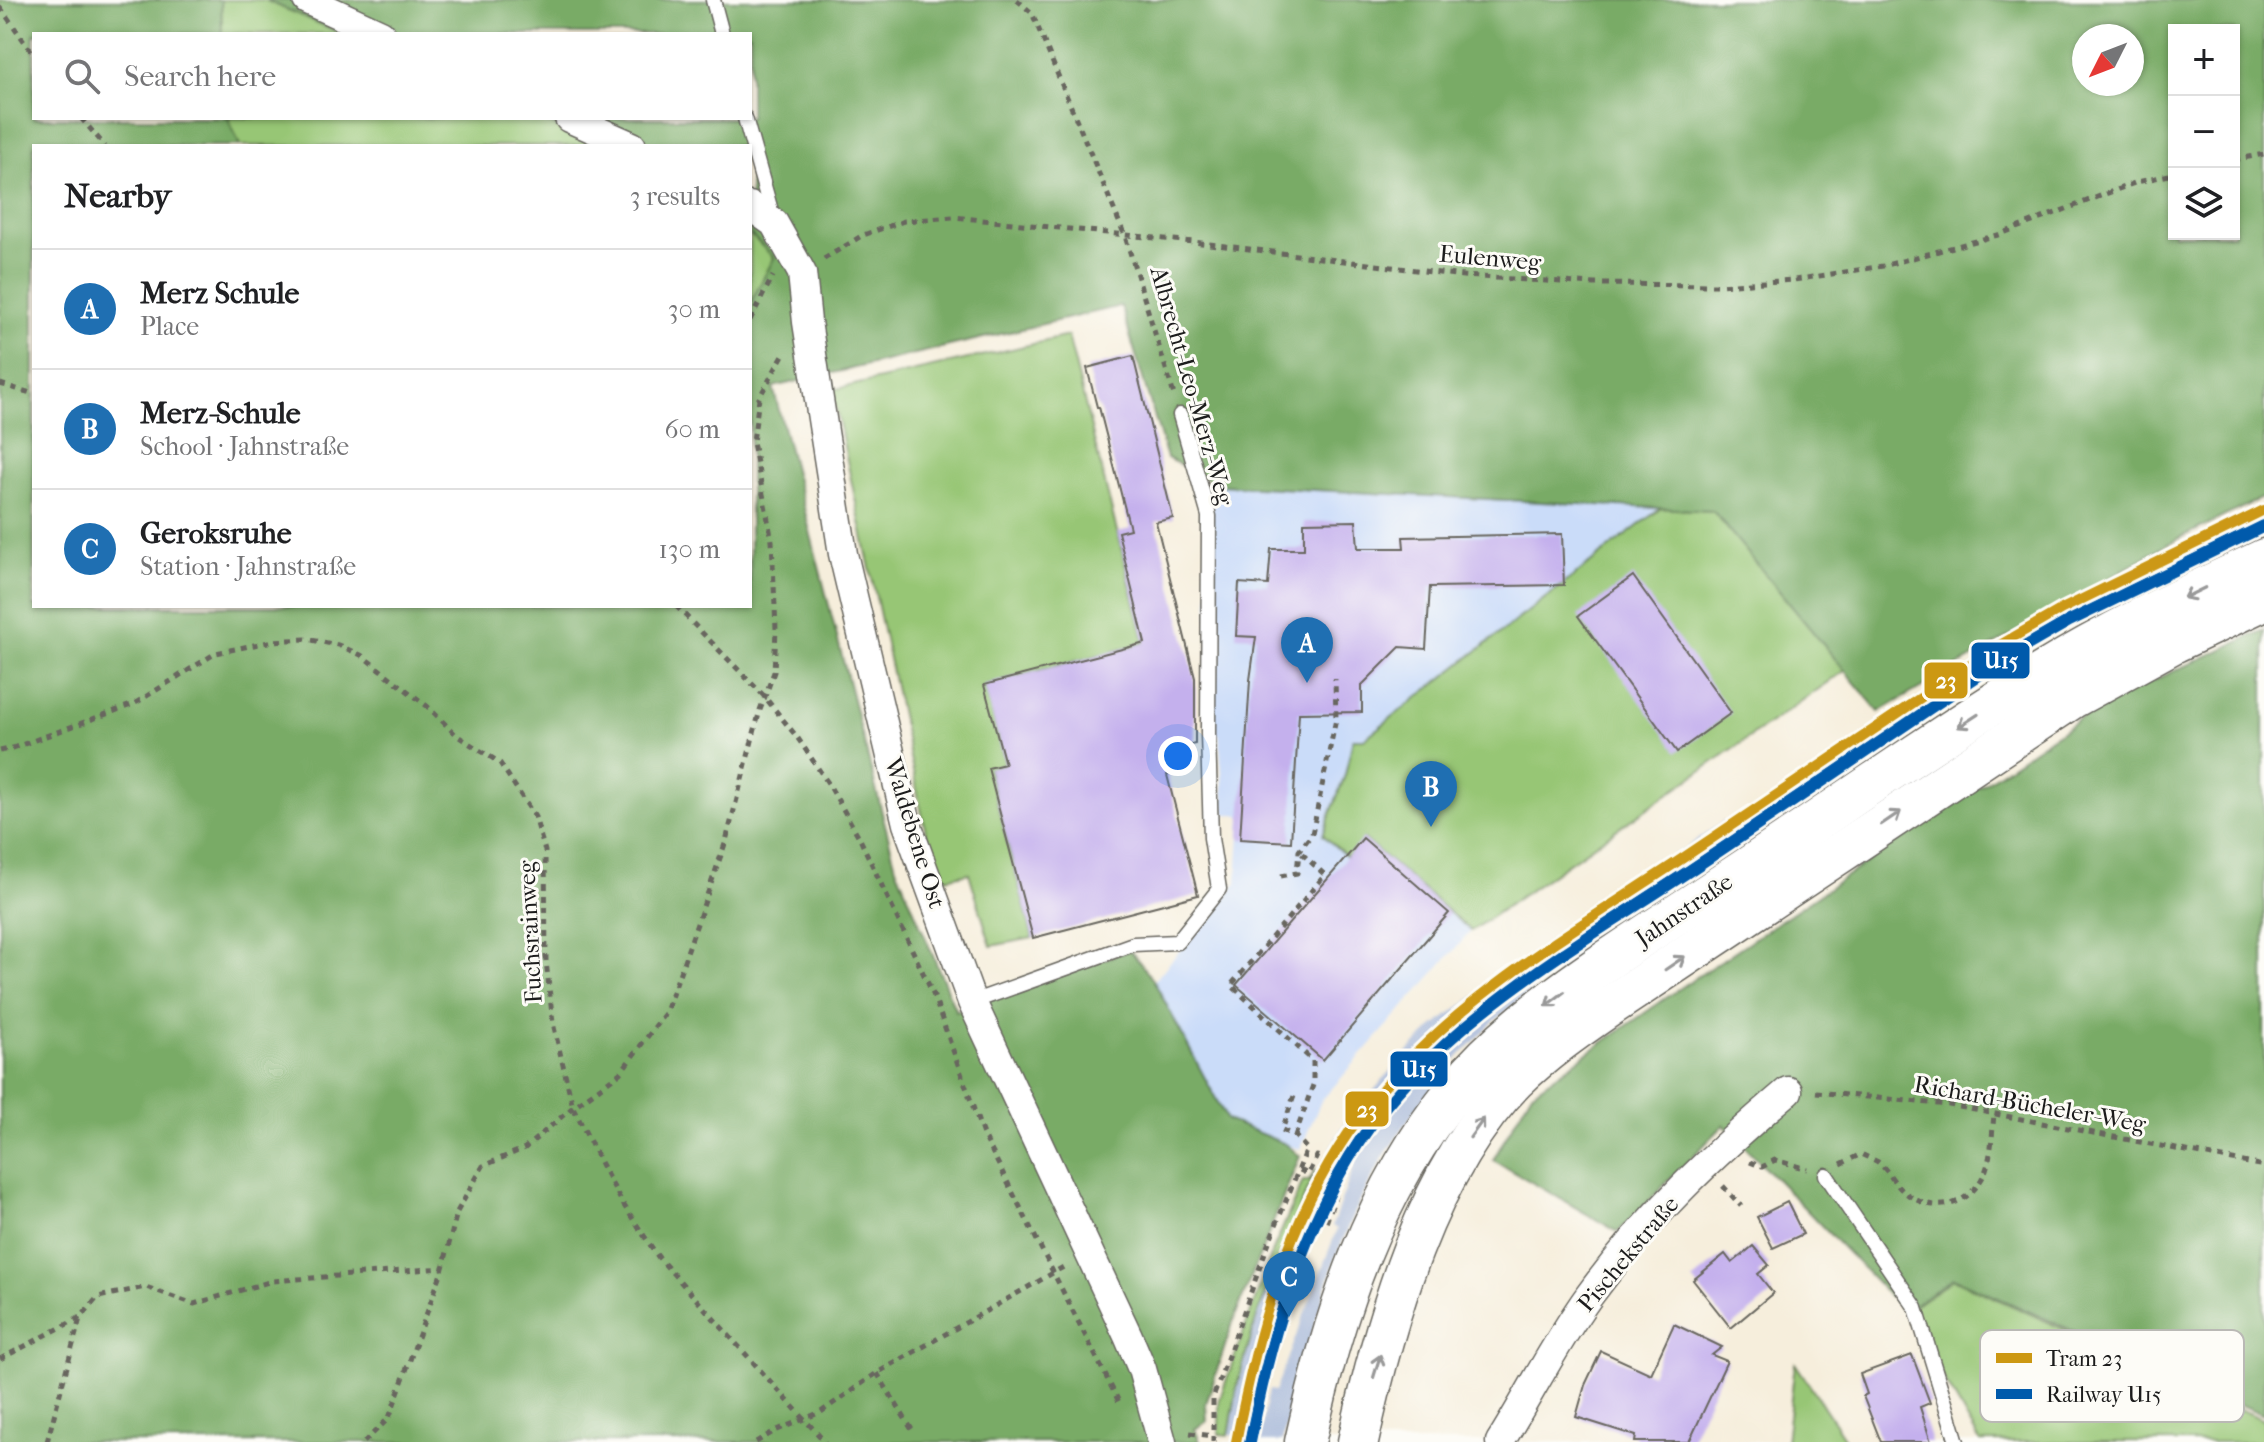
<!DOCTYPE html>
<html lang="en">
<head>
<meta charset="utf-8">
<style>
  :root { --surface:#fff; --page:#f6f6f6; --text:#202124; --muted:#757577; --line:#e0e0e0; --accent:#1f6fb2 }
  body { margin:0; font-family:"IM FELL French Canon",serif; background:var(--page); color:var(--text) }
  .controls { position:absolute; right:24px; top:24px; display:grid; overflow:hidden; border-radius:0px; box-shadow:0 2px 6px #0004 }
  .controls button { width:72px; height:72px; display:grid; place-items:center; padding:0; border:0; border-bottom:2px solid var(--line); background:var(--surface); color:var(--text); font:40px sans-serif }
  .compass { position:absolute; left:2072px; top:24px; width:72px; height:72px; border-radius:50%; background:var(--surface); box-shadow:0 2px 6px #0004; rotate:228deg }
  .you { position:absolute; left:1178px; top:756px; width:28px; height:28px; margin:-20px; border:6px solid #fff; border-radius:50%; background:#1a73e8; box-shadow:0 0 0 12px #1a73e833 }
  .badge { display:grid; place-items:center; width:52px; height:52px; border-radius:50%; background:var(--accent); color:#fff; font-size:26px; font-weight:700 }
  .pin { position:absolute; translate:-50% -66px; filter:drop-shadow(0 2px 4px #0008) }
  .pin::after { content:''; position:absolute; top:42px; width:28px; height:24px; background:inherit; clip-path:polygon(0 0,100% 0,50% 100%) }
  .list { margin:0; padding:0; list-style:none }
  h2 { display:flex; justify-content:space-between; align-items:center; height:104px; margin:0; padding:0 32px; font-size:34px }
  h2 small { font-size:26px; font-weight:400; color:var(--muted) }
  .list li { display:grid; grid-template-columns:52px 1fr auto; gap:24px; align-items:center; box-sizing:border-box; height:120px; padding:0 32px; border-top:2px solid var(--line) }
  .list b { display:block; font-size:30px; white-space:nowrap }
  .list p { margin:0; font-size:26px; white-space:nowrap; color:var(--muted) }
  .list em { font-size:26px; font-style:normal; color:var(--muted) }
  .icon { flex:none; width:44px; height:44px; fill:none; stroke:currentColor; stroke-width:2; stroke-linecap:round; stroke-linejoin:round }
  .map { position:relative; flex:none; width:2264px; height:1442px; overflow:hidden }
  .search { position:absolute; background:var(--surface); box-shadow:0 2px 6px #0004; left:32px; top:32px; width:720px; height:88px; display:flex; align-items:center; gap:20px; box-sizing:border-box; padding:0 28px; border-radius:0px; color:var(--muted); font-size:30px }
  .panel { position:absolute; background:var(--surface); box-shadow:0 2px 6px #0004; left:32px; top:144px; width:720px; height:464px; border-radius:0px }
  .map>svg:first-child { display:block }
</style>
</head>
<body>
<div class="map">
<svg width="2264" height="1442" viewBox="0 0 2264 1442">
  <rect width="100%" height="100%" fill="#fdfcf7"/>
  <filter id="ink" filterUnits="userSpaceOnUse"><feTurbulence type="fractalNoise" baseFrequency=".0125" numOctaves="2"/><feDisplacementMap in="SourceGraphic" scale="16" xChannelSelector="R" yChannelSelector="G"/><feConvolveMatrix kernelMatrix="1 2 1 2 8 2 1 2 1" color-interpolation-filters="sRGB"/></filter>
  <filter id="wash" filterUnits="userSpaceOnUse"><feTurbulence type="fractalNoise" baseFrequency=".006" numOctaves="4" result="noise"/><feDisplacementMap in="SourceGraphic" scale="32" xChannelSelector="R" yChannelSelector="G"/><feGaussianBlur stdDeviation="1.8" result="paint"/><feColorMatrix in="noise" values="0 0 0 0 0 0 0 0 0 0 0 0 0 0 0 0 0 1.4 0 .05"/><feComposite in="paint" operator="in"/></filter>
  <g filter="url(#wash)">
    <rect width="100%" height="100%" fill="#f6eedc"/>
    <polygon fill="#cadcf9" points="1219,485 1713,511 1846,670 1471,931 1321,1101 1300,1150 1227,1120 1154,981 1237,883 1241,816 1225,814 1219,734 1208,733 1209,516"/>
    <g fill="#b7c5de">
      <polygon points="1724,821 1741,848 1539,985 1492,1023 1452,1064 1415,1110 1384,1156 1360,1201 1336,1256 1295,1388 1282,1442 1258,1442 1269,1390 1275,1391 1337,1229 1332,1226 1355,1163 1330,1148 1344,1125 1400,1060 1435,1025 1587,915"/>
      <polygon points="1318,1169 1332,1176 1317,1218 1312,1217 1272,1316 1251,1384 1257,1386 1247,1437 1229,1435 1238,1382 1259,1310"/>
    </g>
    <g fill="#97c675" stroke="#5a7148" stroke-width="2">
      <polygon points="221,0 265,0 343,34 222,34"/>
      <polygon points="228,118 537,118 602,146 240,146"/>
      <polygon points="750,234 775,258 750,304"/>
      <polygon points="1068,336 1145,643 985,685 1005,764 988,769 1033,938 991,946 969,873 936,880 832,390"/>
      <polygon points="1661,508 1713,511 1846,670 1471,931 1364,839 1347,857 1323,835 1345,775 1353,739 1364,739"/>
      <polygon points="1316,1168 1259,1310 1238,1382 1229,1435 1219,1434 1219,1401 1273,1250 1303,1181 1309,1181"/>
      <polygon points="1953,1279 2264,1420 2264,1442 1980,1442 1906,1312"/>
      <polygon points="1795,1363 1847,1442 1786,1442"/>
    </g>
    <g fill="#79ab66" stroke="#4a6441" stroke-width="2" fill-rule="evenodd">
      <path d="M0,0H221L222,34H34V118H228L240,146H34V606H750V304L774,258L750,234V146H602L537,118H750V34H343L265,0H2264V497L2168,544L1879,712L1713,511L1219,485L1167,458L1121,306L773,387L896,867L956,1011L1130,950L1154,981L1227,1120L1286,1144L1300,1156L1234,1319L1206,1404L1207,1421L1195,1429L1200,1442H0ZM2174,30H2234V234H2174ZM2084,36H2132V84H2084Z"/>
      <polygon points="2264,630 2264,1415 1953,1278 1905,1312 1724,1125 1618,1232 1493,1160 1531,1093 1676,991 2100,705"/>
    </g>
    <g id="blocks">
      <g fill="#c4b0ed">
        <polygon points="1133,356 1173,518 1156,522 1195,678 1195,744 1187,746 1192,768 1167,775 1198,895 1033,938 988,768 1005,764 984,685 1145,643 1118,532 1130,529 1099,407 1097,407 1087,368"/>
        <polygon points="1356,521 1358,548 1404,548 1403,537 1562,534 1564,585 1430,587 1426,649 1400,647 1362,685 1362,712 1299,713 1291,842 1240,839 1250,680 1256,637 1236,636 1239,583 1268,585 1271,549 1304,549 1304,522"/>
        <polygon points="1633,576 1731,713 1677,752 1578,616"/>
        <polygon points="1363,838 1449,913 1323,1060 1236,985"/>
        <polygon points="1787,1202 1803,1234 1773,1248 1757,1217"/>
        <polygon points="1753,1246 1769,1265 1758,1274 1773,1293 1731,1328 1693,1280 1725,1254 1732,1263"/>
        <polygon points="1674,1324 1722,1347 1712,1355 1727,1361 1689,1442 1635,1442 1636,1436 1576,1417 1585,1385 1601,1351 1651,1374"/>
        <polygon points="1912,1355 1930,1403 1920,1407 1931,1442 1881,1442 1863,1396 1867,1394 1860,1374"/>
      </g>
    </g>
  </g>
  <g filter="url(#ink)">
    <use href="#blocks" fill-opacity="0" stroke="#68665f" stroke-width="2"/>
    <g fill="none" stroke-linecap="round" stroke-linejoin="round">
      <defs>
        <g id="lane">
          <polyline points="713,0 722,34"/>
          <polyline points="745,118 773,218"/>
          <polyline points="972,1002 1133,944 1177,942 1219,889 1211,838 1208,733 1209,516 1180,415"/>
          <polyline points="1826,1175 1916,1308 1957,1442"/>
        </g>
        <g id="street">
          <polyline points="307,0 381,34"/>
          <polyline points="569,118 632,146"/>
          <polyline points="750,206 774,223 802,273 807,322 843,554 907,824 972,1002 1128,1336 1142,1369 1162,1442"/>
          <path d="M1500,1442C1530,1394 1555,1343 1589,1296C1645,1219 1715,1153 1788,1091"/>
        </g>
        <g id="secondary">
          <path d="M1305,1442C1333,1315 1373,1191 1457,1088C1523,1007 1634,944 1721,885C1829,814 1935,738 2045,671C2115,628 2190,594 2264,559"/>
          <path d="M1358,1442C1384,1321 1427,1169 1516,1079C1544,1052 1575,1030 1607,1008L2071,699L2175,642L2264,600"/>
        </g>
      </defs>
      <use href="#lane" stroke="#68665f" stroke-width="17"/>
      <use href="#street" stroke="#68665f" stroke-width="31"/>
      <use href="#secondary" stroke="#68665f" stroke-width="43"/>
      <g stroke="#68665f" stroke-width="5" stroke-dasharray="6 6" stroke-linecap="butt">
        <polyline points="1017,0 1032,13 1125,236 1174,395"/>
        <polyline points="0,7 34,55"/>
        <polyline points="81,118 105,146"/>
        <polyline points="2234,160 2264,154"/>
        <polyline points="824,259 863,235 904,221 954,217 1193,242 1463,276 1595,284 1719,285 1794,280 1883,266 1998,235 2137,182 2174,174"/>
        <polyline points="750,320 773,276"/>
        <polyline points="0,384 34,394"/>
        <polyline points="676,606 764,696 797,737 828,783 859,837 933,994 982,1132 1119,1402"/>
        <polyline points="0,751 13,748 134,704 216,653 273,641 306,639 338,645 361,655 427,706 456,735 500,763 535,817 545,851 546,961 553,1023 573,1107 601,1164 623,1204 659,1258 825,1442"/>
        <polyline points="1281,876 1297,873 1299,851 1312,834 1336,719 1335,679"/>
        <polyline points="1816,1092 1949,1105 2264,1166"/>
        <polyline points="1295,1136 1313,1085 1313,1061 1231,985 1325,875 1299,851"/>
        <polyline points="1750,1162 1762,1167 1775,1160 1807,1169"/>
        <path d="M1841,1164L1861,1154C1866,1157 1873,1159 1878,1162C1889,1171 1895,1186 1907,1194C1933,1213 1964,1208 1981,1180C1992,1163 1992,1134 1994,1114"/>
        <polyline points="1300,1170 1308,1174 1317,1156 1344,1171 1326,1223"/>
        <polyline points="1723,1186 1741,1206"/>
        <polyline points="0,1359 81,1317 98,1297 146,1287 194,1304 272,1281 443,1268"/>
        <polyline points="877,1373 914,1433"/>
        <polyline points="1190,1433 1213,1436"/>
        <polyline points="47,1442 80,1318"/>
        <polyline points="364,1442 389,1418 443,1268 457,1212 483,1166 525,1148 573,1107 620,1073 666,1012 726,841 760,710 774,672 776,629 772,541 753,442 759,398 783,355"/>
        <polyline points="756,1442 775,1431 821,1412 877,1373 1067,1265"/>
        <polyline points="1213,1442 1213,1398 1267,1247 1307,1149 1295,1136 1282,1130 1294,1096"/>
        <polyline points="1252,1442 1263,1388"/>
      </g>
      <use href="#lane" stroke="#fff" stroke-width="14"/>
      <use href="#street" stroke="#fff" stroke-width="28"/>
      <use href="#secondary" stroke="#fff" stroke-width="40"/>
      <defs>
        <path id="rail-1" d="M1250,1442C1270,1338 1300,1232 1359,1142C1438,1022 1573,948 1689,871C1793,802 1896,730 2000,661L2069,621L2264,526"/>
      </defs>
      <use href="#rail-1" stroke="#fdfcf7" stroke-width="18"/>
      <use href="#rail-1" stroke="#005aab" stroke-width="12"/>
      <defs>
        <path id="tram-1" d="M1236,1442C1257,1335 1286,1223 1349,1132C1432,1012 1564,937 1683,858C1787,789 1889,718 1993,649L2062,609L2264,510"/>
      </defs>
      <use href="#tram-1" stroke="#fdfcf7" stroke-width="16"/>
      <use href="#tram-1" stroke="#cc9812" stroke-width="10"/>
    </g>
    <defs><path id="oneway-shaft" d="M-6 0H5M1.5-3L5.5 0L1.5 3" fill="none" stroke-width="1.6" stroke-linecap="round" stroke-linejoin="round" transform="scale(2)"/></defs>
    <g stroke="#999">
      <use href="#oneway-shaft" transform="translate(2194 593) rotate(154)"/>
      <use href="#oneway-shaft" transform="translate(1968 721) rotate(147)"/>
      <use href="#oneway-shaft" transform="translate(1891 818) rotate(-34)"/>
      <use href="#oneway-shaft" transform="translate(1675 963) rotate(-34)"/>
      <use href="#oneway-shaft" transform="translate(1555 999) rotate(143)"/>
      <use href="#oneway-shaft" transform="translate(1477 1128) rotate(-54)"/>
      <use href="#oneway-shaft" transform="translate(1377 1366) rotate(-73)"/>
    </g>
  </g>
  <g text-anchor="middle" stroke-width="6" stroke-linejoin="round" paint-order="stroke">
    <g font-size="24" fill="#1c1c1c" stroke="#fdfcf7">
      <text transform="translate(1490 258) rotate(5)" y="8">Eulenweg</text>
      <text transform="translate(1192 386) rotate(74)" y="8">Albrecht-Leo-Merz-Weg</text>
      <text transform="translate(915 833) rotate(73)" y="8">Waldebene Ost</text>
      <text transform="translate(1684 910) rotate(-34)" y="8">Jahnstraße</text>
      <text transform="translate(530 932) rotate(-93)" y="8">Fuchsrainweg</text>
      <text transform="translate(2030 1104) rotate(10)" y="8">Richard-Bücheler-Weg</text>
      <text transform="translate(1628 1254) rotate(-50)" y="8">Pischekstraße</text>
    </g>
  </g>
  <rect x="1980" y="1330" width="264" height="92" rx="12" fill="#fdfcf7" stroke="#bab9b5" stroke-width="2"/>
  <rect x="1996" y="1353" width="36" height="10" fill="#cc9812"/>
  <rect x="1996" y="1389" width="36" height="10" fill="#005aab"/>
  <g font-size="22" fill="#1c1c1c">
    <text x="2046" y="1366">Tram 23</text>
    <text x="2046" y="1402">Railway U15</text>
  </g>
  <g stroke="#fdfcf7" stroke-width="3">
    <rect x="1970" y="641" width="61" height="39" rx="8" fill="#005aab"/>
    <rect x="1923" y="661" width="46" height="39" rx="8" fill="#cc9812"/>
    <rect x="1389" y="1050" width="60" height="38" rx="8" fill="#005aab"/>
    <rect x="1344" y="1090" width="46" height="38" rx="8" fill="#cc9812"/>
  </g>
  <g font-size="22" text-anchor="middle" font-weight="bold" fill="#fff">
    <text x="2001" y="668">U15</text>
    <text x="1946" y="688">23</text>
    <text x="1419" y="1077">U15</text>
    <text x="1367" y="1117">23</text>
  </g>
</svg>
<div class="controls">
<button>+</button>
<button>−</button>
<button><svg class="icon" aria-label="layers" viewBox="0 0 24 24"><path d="M12 4l9 5-9 5-9-5zM3 14l9 5 9-5"/></svg></button>
</div>
<svg class="compass" viewBox="-18 -18 36 36"><path d="M0-13l5 13h-10z" fill="#e53935"/><path d="M0 13l5-13h-10z" fill="#757577"/></svg>
<div class="you"></div>
<div class="pin badge" style="left:1307px;top:683px">A</div>
<div class="pin badge" style="left:1431px;top:827px">B</div>
<div class="pin badge" style="left:1289px;top:1317px">C</div>
<div class="search"><svg class="icon" aria-label="search" viewBox="0 0 24 24"><circle cx="10" cy="10" r="6"/><path d="M15 15l6 6"/></svg>Search here</div>
<section class="panel">
<h2>Nearby<small>3 results</small></h2>
<ul class="list">
<li><span class="badge">A</span><div><b>Merz Schule</b><p>Place</p></div><em>30 m</em></li>
<li><span class="badge">B</span><div><b>Merz-Schule</b><p>School · Jahnstraße</p></div><em>60 m</em></li>
<li><span class="badge">C</span><div><b>Geroksruhe</b><p>Station · Jahnstraße</p></div><em>130 m</em></li>
</ul>
</section>
</div>
</body>
</html>
